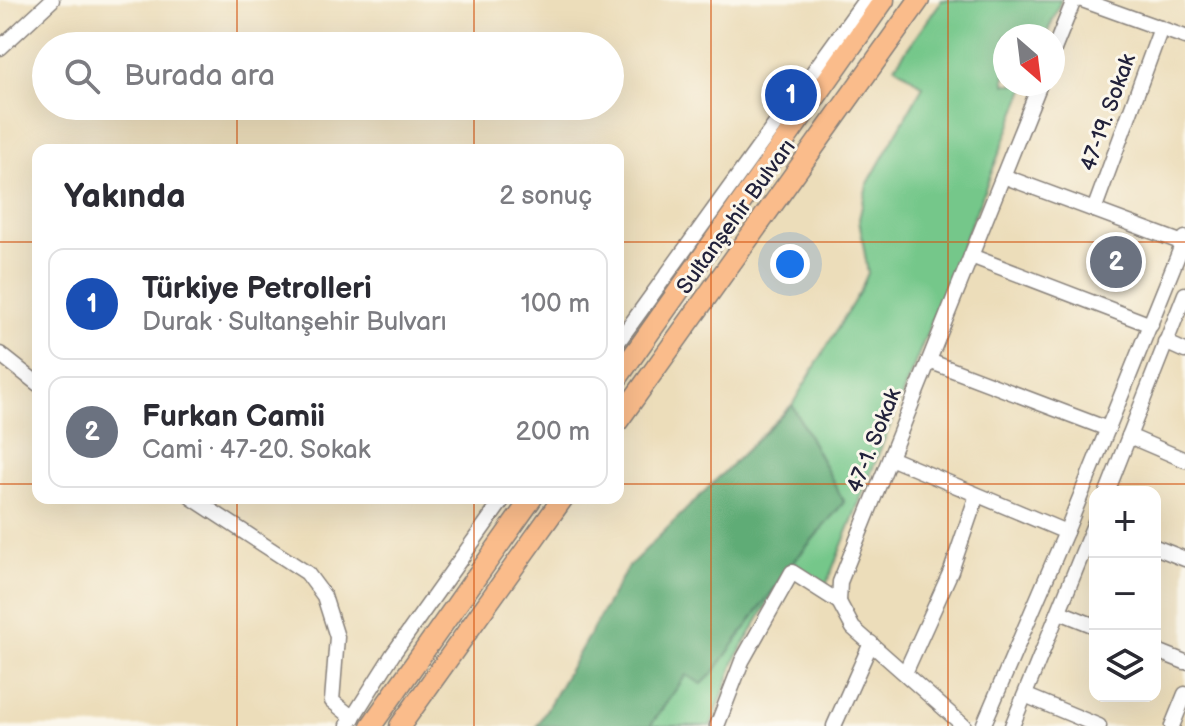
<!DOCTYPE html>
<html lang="tr">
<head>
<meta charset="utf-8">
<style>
  :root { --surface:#fff; --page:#f7f7f7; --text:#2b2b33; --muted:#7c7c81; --line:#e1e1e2; --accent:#7c3aed }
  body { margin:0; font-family:"Balsamiq Sans",sans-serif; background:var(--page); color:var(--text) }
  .controls { position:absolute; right:24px; bottom:24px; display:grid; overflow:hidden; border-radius:16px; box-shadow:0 8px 32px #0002 }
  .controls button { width:72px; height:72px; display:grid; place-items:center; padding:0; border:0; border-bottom:2px solid var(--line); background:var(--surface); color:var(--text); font:40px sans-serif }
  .compass { position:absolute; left:993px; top:24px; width:72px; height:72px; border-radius:50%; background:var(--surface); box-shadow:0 8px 32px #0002; rotate:152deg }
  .you { position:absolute; left:790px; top:264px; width:28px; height:28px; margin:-20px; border:6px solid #fff; border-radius:50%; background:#1a73e8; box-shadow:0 0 0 12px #1a73e833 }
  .badge { display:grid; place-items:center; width:52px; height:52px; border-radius:50%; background:var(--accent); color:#fff; font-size:26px; font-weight:700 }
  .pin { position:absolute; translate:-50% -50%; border:4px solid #fff; box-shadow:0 2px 8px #0006 }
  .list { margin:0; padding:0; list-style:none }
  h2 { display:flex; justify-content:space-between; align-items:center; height:104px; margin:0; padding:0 32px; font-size:34px }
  h2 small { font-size:26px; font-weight:400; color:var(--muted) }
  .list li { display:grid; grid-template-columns:52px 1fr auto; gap:24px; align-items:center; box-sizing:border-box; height:112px; margin:0 16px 16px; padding:0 16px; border:2px solid var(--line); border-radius:16px }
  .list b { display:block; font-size:30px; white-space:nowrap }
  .list p { margin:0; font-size:26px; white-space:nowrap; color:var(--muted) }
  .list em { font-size:26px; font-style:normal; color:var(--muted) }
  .icon { flex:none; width:44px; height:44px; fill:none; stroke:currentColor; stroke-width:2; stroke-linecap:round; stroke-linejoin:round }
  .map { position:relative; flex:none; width:1185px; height:726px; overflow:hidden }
  .search { position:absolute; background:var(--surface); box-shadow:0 8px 32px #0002; left:32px; top:32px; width:592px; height:88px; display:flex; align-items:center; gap:20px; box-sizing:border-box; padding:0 28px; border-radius:44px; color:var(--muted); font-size:30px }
  .panel { position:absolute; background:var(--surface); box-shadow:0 8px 32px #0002; left:32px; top:144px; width:592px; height:360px; border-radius:16px }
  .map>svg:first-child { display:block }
</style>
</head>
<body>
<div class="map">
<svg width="1185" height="726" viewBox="0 0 1185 726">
  <rect width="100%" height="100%" fill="#fbf7ec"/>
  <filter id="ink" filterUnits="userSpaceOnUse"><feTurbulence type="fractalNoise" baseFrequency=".0125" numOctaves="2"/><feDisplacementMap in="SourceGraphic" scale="16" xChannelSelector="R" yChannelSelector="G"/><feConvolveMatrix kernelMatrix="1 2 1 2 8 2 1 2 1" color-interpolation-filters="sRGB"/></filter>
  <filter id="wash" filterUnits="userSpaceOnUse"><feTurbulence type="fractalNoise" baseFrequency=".006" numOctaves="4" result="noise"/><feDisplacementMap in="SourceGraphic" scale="32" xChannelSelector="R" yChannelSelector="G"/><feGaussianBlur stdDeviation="1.8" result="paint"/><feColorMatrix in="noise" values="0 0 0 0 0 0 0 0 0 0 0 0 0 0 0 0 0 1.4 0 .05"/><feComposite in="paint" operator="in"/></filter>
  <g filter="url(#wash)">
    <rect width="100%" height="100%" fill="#ecddba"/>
    <polygon fill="#74c78a" stroke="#4b7462" stroke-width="2" points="942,0 1061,0 1046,36 1005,36 1005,84 1027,84 826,585 790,565 736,658 711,726 650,726 686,675 791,565 844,502 792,405 860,291 868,273 859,219 867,185 923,86 895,66"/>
    <polygon fill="#5fac76" stroke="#406758" stroke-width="2" points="792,405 844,502 791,565 713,673 702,684 686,675 650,726 537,726 628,567"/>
  </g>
  <g filter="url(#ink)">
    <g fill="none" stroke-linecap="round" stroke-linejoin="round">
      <defs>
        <g id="minor">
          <polyline points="1082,0 1185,37"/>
          <polyline points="0,48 52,0"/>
          <polyline points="1053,52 1074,0"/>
          <polyline points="1003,176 1183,243"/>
          <polyline points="1094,210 1161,28"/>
          <polyline points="971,256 1151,325"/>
          <polyline points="618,342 865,0"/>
          <polyline points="1165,342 1185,351"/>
          <polyline points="0,354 38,384"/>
          <polyline points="929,361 1108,429"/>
          <polyline points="1129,436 1185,460"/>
          <polyline points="890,458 1066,532"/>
          <polyline points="1107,492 1185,294"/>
          <polyline points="192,498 307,573 324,596 337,637 332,701 353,718"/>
          <polyline points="1155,547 1185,559"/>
          <polyline points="839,602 853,628 964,726"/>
          <polyline points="1060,612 1095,626"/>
          <polyline points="1155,650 1185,662"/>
          <polyline points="905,673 951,571 977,495"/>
          <polyline points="1027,696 1099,726"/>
          <polyline points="348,725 393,654 504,498"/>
          <polyline points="717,726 742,661 792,572 839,602 840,582 1040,84"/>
          <polyline points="834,726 871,643"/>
          <polyline points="983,726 1066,532 1185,238"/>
          <polyline points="1012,726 1095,522"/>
          <polyline points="1172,726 1185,694"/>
        </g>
        <g id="highway">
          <polyline points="618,377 884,0"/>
          <polyline points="618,421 919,0"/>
          <polyline points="371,726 532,498"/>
          <polyline points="400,726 563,498"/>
        </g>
      </defs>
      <use href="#minor" stroke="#87807a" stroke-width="17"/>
      <use href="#highway" stroke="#87807a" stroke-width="23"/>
      <use href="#minor" stroke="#fff" stroke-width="14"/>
      <use href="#highway" stroke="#fabc8b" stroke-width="20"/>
    </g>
  </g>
  <path fill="none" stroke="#d45411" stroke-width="2" stroke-opacity="0.55" d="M237,0V46M474,0V46M711,0V726M948,0V726M237,106V150M474,106V150M0,242H38M618,242H1185M0,484H38M618,484H1185M237,498V726M474,498V726"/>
  <g text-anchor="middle" stroke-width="6" stroke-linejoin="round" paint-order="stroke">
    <g font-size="22" fill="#22223b" stroke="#fbf7ec">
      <text transform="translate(1107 112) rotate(-70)" y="8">47-19. Sokak</text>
      <text transform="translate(735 216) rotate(-54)" y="8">Sultanşehir Bulvarı</text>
      <text transform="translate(873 440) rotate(-68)" y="8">47-1. Sokak</text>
    </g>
  </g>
</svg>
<div class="controls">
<button>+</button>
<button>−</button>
<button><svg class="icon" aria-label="layers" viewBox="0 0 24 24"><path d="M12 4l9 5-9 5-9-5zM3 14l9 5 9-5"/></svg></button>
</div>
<svg class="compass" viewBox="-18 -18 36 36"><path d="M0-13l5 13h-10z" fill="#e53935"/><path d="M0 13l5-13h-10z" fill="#7c7c81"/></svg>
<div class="you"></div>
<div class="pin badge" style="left:791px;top:95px;background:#1a4fb4">1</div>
<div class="pin badge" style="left:1116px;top:262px;background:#6b7280">2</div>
<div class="search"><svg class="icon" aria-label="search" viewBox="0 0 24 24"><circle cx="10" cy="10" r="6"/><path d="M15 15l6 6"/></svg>Burada ara</div>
<section class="panel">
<h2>Yakında<small>2 sonuç</small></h2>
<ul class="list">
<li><span class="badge" style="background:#1a4fb4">1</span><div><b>Türkiye Petrolleri</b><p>Durak · Sultanşehir Bulvarı</p></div><em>100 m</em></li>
<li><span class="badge" style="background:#6b7280">2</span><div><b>Furkan Camii</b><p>Cami · 47-20. Sokak</p></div><em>200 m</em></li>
</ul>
</section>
</div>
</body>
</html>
